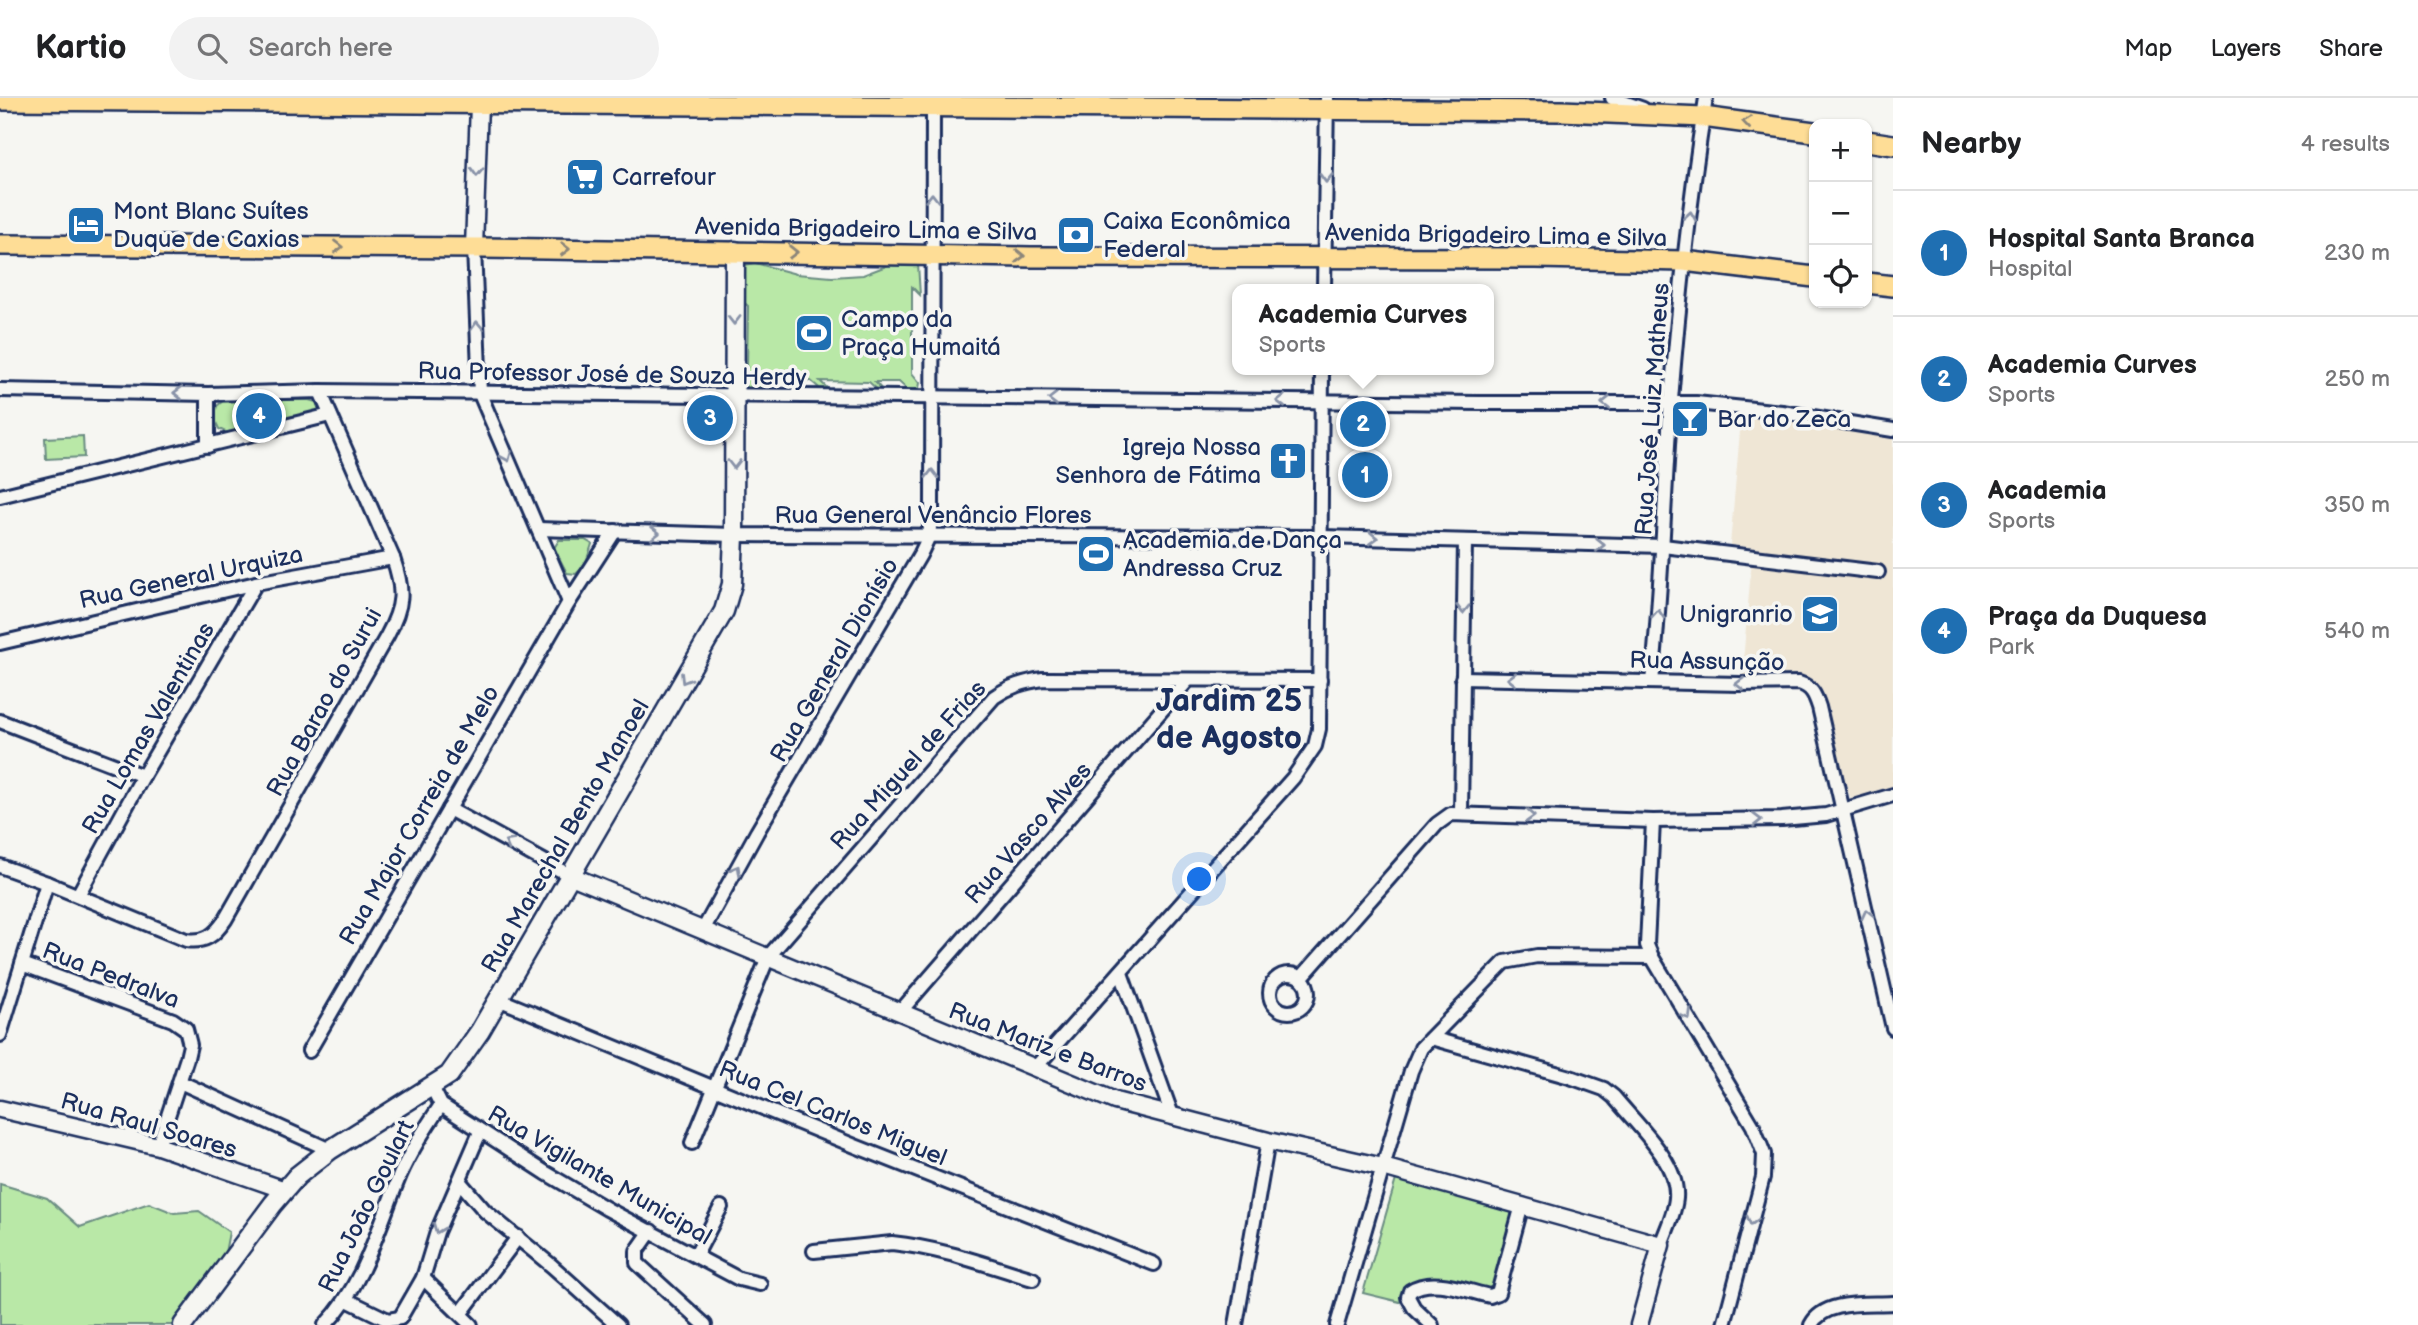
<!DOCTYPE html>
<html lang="en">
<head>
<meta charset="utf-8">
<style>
  :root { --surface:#fff; --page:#f2f2f2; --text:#202124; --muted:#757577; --line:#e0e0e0; --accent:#1f6fb2 }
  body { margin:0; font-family:"Balsamiq Sans",sans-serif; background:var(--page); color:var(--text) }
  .controls { position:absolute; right:21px; top:21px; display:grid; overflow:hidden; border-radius:14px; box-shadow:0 2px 5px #0004 }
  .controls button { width:63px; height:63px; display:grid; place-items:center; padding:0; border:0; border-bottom:2px solid var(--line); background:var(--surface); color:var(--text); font:35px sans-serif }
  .you { position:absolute; left:1200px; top:782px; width:24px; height:24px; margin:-18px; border:5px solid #fff; border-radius:50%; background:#1a73e8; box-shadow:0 0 0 10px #1a73e833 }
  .badge { display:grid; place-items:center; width:46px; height:46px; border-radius:50%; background:var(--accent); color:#fff; font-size:23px; font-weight:700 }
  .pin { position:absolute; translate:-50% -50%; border:4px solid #fff; box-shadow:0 2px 7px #0006 }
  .popup { position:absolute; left:1232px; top:186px; width:262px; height:91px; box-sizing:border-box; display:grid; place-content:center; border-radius:14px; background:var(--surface); filter:drop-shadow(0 2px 5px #0005); font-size:23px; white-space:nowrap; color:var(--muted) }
  .popup b { font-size:26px; color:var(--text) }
  .popup::after { content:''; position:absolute; left:50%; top:100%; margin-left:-14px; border:14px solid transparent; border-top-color:var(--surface) }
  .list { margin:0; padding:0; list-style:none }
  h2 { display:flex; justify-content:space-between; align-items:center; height:91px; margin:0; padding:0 28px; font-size:30px }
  h2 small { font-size:23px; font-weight:400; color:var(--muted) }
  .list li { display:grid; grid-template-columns:46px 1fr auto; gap:21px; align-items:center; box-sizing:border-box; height:126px; padding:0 28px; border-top:2px solid var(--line) }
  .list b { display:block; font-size:26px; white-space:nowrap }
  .list p { margin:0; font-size:23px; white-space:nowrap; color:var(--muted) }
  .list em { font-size:23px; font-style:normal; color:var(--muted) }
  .icon { flex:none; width:38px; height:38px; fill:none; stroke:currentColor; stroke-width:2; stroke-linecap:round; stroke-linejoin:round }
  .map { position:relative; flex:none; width:1893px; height:1227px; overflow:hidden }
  header { display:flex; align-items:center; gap:42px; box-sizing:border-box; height:98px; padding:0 35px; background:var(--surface); border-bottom:2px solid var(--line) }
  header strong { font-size:33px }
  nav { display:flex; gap:38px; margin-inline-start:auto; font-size:24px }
  .search { width:490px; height:63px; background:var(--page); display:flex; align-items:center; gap:18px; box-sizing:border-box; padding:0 24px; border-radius:38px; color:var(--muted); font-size:26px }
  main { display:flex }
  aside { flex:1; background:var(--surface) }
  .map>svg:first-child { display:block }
</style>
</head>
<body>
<header>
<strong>Kartio</strong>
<div class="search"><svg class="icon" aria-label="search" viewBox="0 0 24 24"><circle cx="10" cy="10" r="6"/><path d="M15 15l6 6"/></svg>Search here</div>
<nav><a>Map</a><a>Layers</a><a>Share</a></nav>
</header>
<main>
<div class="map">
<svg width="1893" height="1227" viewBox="0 0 1893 1227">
  <rect width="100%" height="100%" fill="#f6f6f2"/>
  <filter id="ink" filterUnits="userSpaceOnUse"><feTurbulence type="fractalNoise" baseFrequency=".0143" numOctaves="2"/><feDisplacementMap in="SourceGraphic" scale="14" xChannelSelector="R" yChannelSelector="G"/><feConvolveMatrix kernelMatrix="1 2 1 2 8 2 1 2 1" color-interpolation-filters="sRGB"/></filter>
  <g filter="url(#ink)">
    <polygon fill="#efe6d5" points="1742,311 1893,335 1893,691 1851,702 1814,584 1741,586 1753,450 1730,447"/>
    <g fill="#b9e8a7" stroke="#6a8c82" stroke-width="2">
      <polygon points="755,165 796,176 832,179 863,177 894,165 918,166 920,197 912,189 912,275 920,285 919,290 910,294 899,284 875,284 884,294 880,294 869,284 820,283 831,294 824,294 811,283 769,283 778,294 746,293 740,291 739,263 747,269 748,208 738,199 740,168"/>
      <polygon points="224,302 309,302 316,304 319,312 317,315 230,336 219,331 214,320 217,308"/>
      <polygon points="83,338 84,359 46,361 45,340"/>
      <polygon points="559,442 585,442 592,446 585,467 576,476 567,475 554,450"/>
      <path d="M1397,1078L1515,1110L1495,1193C1477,1190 1426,1176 1412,1185C1406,1189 1403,1198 1400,1204L1363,1195Z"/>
      <polygon points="0,1086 47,1100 80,1129 149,1105 174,1115 199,1113 229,1134 224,1160 174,1227 0,1227"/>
    </g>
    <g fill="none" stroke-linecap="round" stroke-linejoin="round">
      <defs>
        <g id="minor">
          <polyline points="1612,0 1643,11"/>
          <polyline points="474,150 480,296 569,504"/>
          <polyline points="1324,191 1327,0"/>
          <polyline points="0,292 208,296 320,293 1480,305 1696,305 1782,314 1893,332"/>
          <polyline points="208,296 208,348"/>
          <polyline points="0,398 330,317"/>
          <polyline points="538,431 734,437 1322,439 1663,448 1878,474"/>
          <polyline points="0,545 256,485 393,460"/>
          <path d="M1462,580L1740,586L1799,585C1812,589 1815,597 1819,609L1893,930"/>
          <path d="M1652,584C1662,490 1664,396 1671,302C1679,201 1690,100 1706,0"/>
          <polyline points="0,623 143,678"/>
          <polyline points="449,711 569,777"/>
          <polyline points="1461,715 1465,443"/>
          <polyline points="1653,723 1647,847 1652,859 1753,1028 1764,1056 1763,1079 1724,1227"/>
          <path d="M0,768L47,785L186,842C205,845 215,837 225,822L387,538C404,507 404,492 393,460L320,293"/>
          <polyline points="78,797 143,678 256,485"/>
          <polyline points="703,832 757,734 920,457 929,438 932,411 933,4"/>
          <polyline points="22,866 173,922 186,931 190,947 187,960 158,1048"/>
          <polyline points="1121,875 1172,1017"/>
          <circle cx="1289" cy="895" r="19"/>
          <polyline points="1302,879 1437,726 1451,716 1653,723 1782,721 1826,717 1893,697"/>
          <polyline points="498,901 855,1048 1154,1166"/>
          <polyline points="899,915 1188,582"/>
          <polyline points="0,937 47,785"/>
          <path d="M1431,940L1570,979L1604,991L1614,999C1635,1025 1679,1064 1676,1100C1675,1115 1666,1132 1661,1147"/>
          <polyline points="309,953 569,504 615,433"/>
          <polyline points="1034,971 1293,680 1315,648 1319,631 1322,272"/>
          <polyline points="180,984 330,1052"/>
          <polyline points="432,989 441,1007 546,1075 607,1111 739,1181 760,1186"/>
          <path d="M692,1045L768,859L994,599C1010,588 1024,584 1043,581L1320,582"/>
          <polyline points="459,1083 485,1113 552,1168 618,1227"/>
          <polyline points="651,1133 637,1153 637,1165 705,1227"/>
          <path d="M814,1153L892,1145C941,1150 987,1167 1033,1181"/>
          <polyline points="696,1157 721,1109"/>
          <polyline points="423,1180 471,1227"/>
          <polyline points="347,1202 388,1222 400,1220"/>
          <polyline points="461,1215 518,1139"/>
          <polyline points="400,1220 423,1180 437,1134 480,1034"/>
          <path d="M325,1227C364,1187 379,1127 400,1077C411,1052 426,1029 441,1007"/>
          <polyline points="1236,1227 1268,1043"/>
          <polyline points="1337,1227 1411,973 1421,950 1505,864 1537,858 1652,859"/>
          <path d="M1432,1227L1414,1210L1408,1199L1410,1193C1432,1178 1466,1193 1490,1198L1498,1195L1522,1107"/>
          <path d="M1811,1227C1825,1201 1867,1207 1893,1205"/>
        </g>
        <g id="tertiary">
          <polyline points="474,150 479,6"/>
          <polyline points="569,777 1115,1003 1268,1043 1383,1069 1661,1147 1639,1227"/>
          <polyline points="0,1011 158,1048 285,1092"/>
        </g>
        <polyline id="secondary" points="183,1227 273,1106 297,1078 330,1052 449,977 480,933 724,513 732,486 734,437 735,153"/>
        <g id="primary">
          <polyline points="0,2 1562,13 1703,19 1814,34"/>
          <polyline points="1867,43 1893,47"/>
          <polyline points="0,147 482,150 1031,159 1536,160 1684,163 1814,179"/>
          <polyline points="1867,185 1893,188"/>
        </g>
      </defs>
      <use href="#minor" stroke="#1b2f5e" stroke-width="18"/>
      <use href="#tertiary" stroke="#1b2f5e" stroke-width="21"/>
      <use href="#secondary" stroke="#1b2f5e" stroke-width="23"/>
      <use href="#primary" stroke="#1b2f5e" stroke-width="24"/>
      <use href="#minor" stroke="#f6f6f2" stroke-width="12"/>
      <use href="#tertiary" stroke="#f6f6f2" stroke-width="16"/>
      <use href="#secondary" stroke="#f6f6f2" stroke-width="18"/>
      <use href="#primary" stroke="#fedd96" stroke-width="19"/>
    </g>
    <defs><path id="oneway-chevron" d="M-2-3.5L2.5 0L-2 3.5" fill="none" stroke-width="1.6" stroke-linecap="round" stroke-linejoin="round" transform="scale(1.75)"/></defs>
    <g stroke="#8c867a">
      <use href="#oneway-chevron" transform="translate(1747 24) rotate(-172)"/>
      <use href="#oneway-chevron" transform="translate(338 149)"/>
      <use href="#oneway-chevron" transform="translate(565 151) rotate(1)"/>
      <use href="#oneway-chevron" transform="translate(793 154) rotate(1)"/>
      <use href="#oneway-chevron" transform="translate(1020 158) rotate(2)"/>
    </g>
    <g stroke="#8892a8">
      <use href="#oneway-chevron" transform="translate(477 74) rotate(92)"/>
      <use href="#oneway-chevron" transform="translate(1326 80) rotate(91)"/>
      <use href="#oneway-chevron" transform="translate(932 100) rotate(-90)"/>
      <use href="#oneway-chevron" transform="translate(1690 118) rotate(-82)"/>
      <use href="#oneway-chevron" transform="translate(734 222) rotate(90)"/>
      <use href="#oneway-chevron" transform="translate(477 228) rotate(-93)"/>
      <use href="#oneway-chevron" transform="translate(178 295) rotate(-179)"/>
      <use href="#oneway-chevron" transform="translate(1053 301) rotate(-180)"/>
      <use href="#oneway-chevron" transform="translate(1281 303) rotate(-180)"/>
      <use href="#oneway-chevron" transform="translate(1606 305) rotate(179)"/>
      <use href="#oneway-chevron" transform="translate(507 359) rotate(67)"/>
      <use href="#oneway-chevron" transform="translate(734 366) rotate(90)"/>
      <use href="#oneway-chevron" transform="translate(932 376) rotate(-90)"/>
      <use href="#oneway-chevron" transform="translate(655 435) rotate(1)"/>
      <use href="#oneway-chevron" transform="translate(1373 440) rotate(2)"/>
      <use href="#oneway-chevron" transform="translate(1600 447) rotate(1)"/>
      <use href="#oneway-chevron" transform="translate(1463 511) rotate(91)"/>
      <use href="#oneway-chevron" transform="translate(1658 516) rotate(-86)"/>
      <use href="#oneway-chevron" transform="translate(685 581) rotate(121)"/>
      <use href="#oneway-chevron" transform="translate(1512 581) rotate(-179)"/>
      <use href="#oneway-chevron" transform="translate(1740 586) rotate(-180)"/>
      <use href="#oneway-chevron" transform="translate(1530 718) rotate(2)"/>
      <use href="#oneway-chevron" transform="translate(1757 722) rotate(-1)"/>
      <use href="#oneway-chevron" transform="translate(509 745) rotate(-151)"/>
      <use href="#oneway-chevron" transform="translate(736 772) rotate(-61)"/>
      <use href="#oneway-chevron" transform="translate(1867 816) rotate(-103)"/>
      <use href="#oneway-chevron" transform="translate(1687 917) rotate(59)"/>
      <use href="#oneway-chevron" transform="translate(1752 1123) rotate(105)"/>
      <use href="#oneway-chevron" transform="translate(438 1131) rotate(112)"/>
    </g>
  </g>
  <defs>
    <symbol id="supermarket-square" viewBox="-11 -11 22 22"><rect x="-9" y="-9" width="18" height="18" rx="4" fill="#1f6fb2" stroke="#f6f6f2"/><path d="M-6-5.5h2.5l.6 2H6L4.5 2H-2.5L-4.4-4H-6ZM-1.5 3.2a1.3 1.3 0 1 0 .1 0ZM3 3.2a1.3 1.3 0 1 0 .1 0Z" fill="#fff"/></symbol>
    <symbol id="hotel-square" viewBox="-11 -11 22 22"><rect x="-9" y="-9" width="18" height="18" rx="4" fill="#1f6fb2" stroke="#f6f6f2"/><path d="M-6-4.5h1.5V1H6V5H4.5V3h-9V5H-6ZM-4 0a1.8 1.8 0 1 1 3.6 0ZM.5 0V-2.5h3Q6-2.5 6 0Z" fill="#fff"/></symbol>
    <symbol id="bank-square" viewBox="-11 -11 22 22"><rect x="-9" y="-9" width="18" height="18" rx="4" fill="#1f6fb2" stroke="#f6f6f2"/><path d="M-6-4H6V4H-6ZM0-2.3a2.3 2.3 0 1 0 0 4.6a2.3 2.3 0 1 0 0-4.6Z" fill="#fff"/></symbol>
    <symbol id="stadium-square" viewBox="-11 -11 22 22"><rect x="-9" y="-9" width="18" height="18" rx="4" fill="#1f6fb2" stroke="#f6f6f2"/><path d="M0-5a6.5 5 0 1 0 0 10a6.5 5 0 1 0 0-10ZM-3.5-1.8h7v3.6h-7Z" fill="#fff"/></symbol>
    <symbol id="bar-square" viewBox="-11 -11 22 22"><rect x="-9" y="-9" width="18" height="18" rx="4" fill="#1f6fb2" stroke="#f6f6f2"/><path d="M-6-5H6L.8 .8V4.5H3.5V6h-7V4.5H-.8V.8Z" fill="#fff"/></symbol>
    <symbol id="church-square" viewBox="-11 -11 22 22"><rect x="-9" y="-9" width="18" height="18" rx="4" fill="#1f6fb2" stroke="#f6f6f2"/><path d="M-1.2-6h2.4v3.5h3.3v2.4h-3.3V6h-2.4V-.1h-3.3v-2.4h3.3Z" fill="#fff"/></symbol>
    <symbol id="university-square" viewBox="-11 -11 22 22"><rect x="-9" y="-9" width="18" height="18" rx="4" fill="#1f6fb2" stroke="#f6f6f2"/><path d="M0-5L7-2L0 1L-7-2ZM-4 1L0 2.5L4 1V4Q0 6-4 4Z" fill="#fff"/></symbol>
  </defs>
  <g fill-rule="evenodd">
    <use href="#supermarket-square" x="563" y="57" width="44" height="44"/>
    <use href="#hotel-square" x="64" y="105" width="44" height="44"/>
    <use href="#bank-square" x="1054" y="115" width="44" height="44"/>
    <use href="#stadium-square" x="792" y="213" width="44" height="44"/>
    <use href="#bar-square" x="1668" y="299" width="44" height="44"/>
    <use href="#church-square" x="1266" y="341" width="44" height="44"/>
    <use href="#stadium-square" x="1074" y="434" width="44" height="44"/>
    <use href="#university-square" x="1798" y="494" width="44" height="44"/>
  </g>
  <g text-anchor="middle" stroke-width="7" stroke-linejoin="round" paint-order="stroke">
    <g font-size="24" fill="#1b2f5e" stroke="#f6f6f2" text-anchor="start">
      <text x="612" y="87">Carrefour</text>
      <text x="113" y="121">Mont Blanc Suítes<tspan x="113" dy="28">Duque de Caxias</tspan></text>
      <text x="1103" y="131">Caixa Econômica<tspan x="1103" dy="28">Federal</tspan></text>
      <text x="841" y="229">Campo da<tspan x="841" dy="28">Praça Humaitá</tspan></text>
      <text x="1717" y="329">Bar do Zeca</text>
      <text x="1261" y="357" text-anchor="end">Igreja Nossa<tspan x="1261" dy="28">Senhora de Fátima</tspan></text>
      <text x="1123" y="450">Academia de Dança<tspan x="1123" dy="28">Andressa Cruz</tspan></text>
      <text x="1793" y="524" text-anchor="end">Unigranrio</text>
    </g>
    <g font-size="24" fill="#1b2f5e" stroke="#f6f6f2">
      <text transform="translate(866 131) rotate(1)" y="8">Avenida Brigadeiro Lima e Silva</text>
      <text transform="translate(1496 137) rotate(1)" y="8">Avenida Brigadeiro Lima e Silva</text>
      <text transform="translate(612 276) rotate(1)" y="8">Rua Professor José de Souza Herdy</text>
      <text transform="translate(1652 311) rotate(-86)" y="8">Rua José Luiz Matheus</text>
      <text x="933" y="425">Rua General Venâncio Flores</text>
      <text transform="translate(191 479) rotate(-12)" y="8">Rua General Urquiza</text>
      <text transform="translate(834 562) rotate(-60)" y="8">Rua General Dionísio</text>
      <text transform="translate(1707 563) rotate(1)" y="8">Rua Assunção</text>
      <text transform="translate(324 604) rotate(-61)" y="8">Rua Barao do Surui</text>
      <text transform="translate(148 630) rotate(-60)" y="8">Rua Lomas Valentinas</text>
      <text transform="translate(908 667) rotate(-48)" y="8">Rua Miguel de Frias</text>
      <text transform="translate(419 717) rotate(-60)" y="8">Rua Major Correia de Melo</text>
      <text transform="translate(1028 735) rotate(-49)" y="8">Rua Vasco Alves</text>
      <text transform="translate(565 738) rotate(-60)" y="8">Rua Marechal Bento Manoel</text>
      <text transform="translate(111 877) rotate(21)" y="8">Rua Pedralva</text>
      <text transform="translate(1048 949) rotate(21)" y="8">Rua Mariz e Barros</text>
      <text transform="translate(833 1015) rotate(22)" y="8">Rua Cel Carlos Miguel</text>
      <text transform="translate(149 1027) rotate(16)" y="8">Rua Raul Soares</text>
      <text transform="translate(600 1077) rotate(30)" y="8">Rua Vigilante Municipal</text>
      <text transform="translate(366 1108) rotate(-64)" y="8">Rua Joāo Goulart</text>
    </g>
    <g font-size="32" font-weight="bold" fill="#1b2f5e" stroke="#f6f6f2">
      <text x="1229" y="613">Jardim 25<tspan x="1229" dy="37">de Agosto</tspan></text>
    </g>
  </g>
</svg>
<div class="controls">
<button>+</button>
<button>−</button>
<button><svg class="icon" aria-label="locate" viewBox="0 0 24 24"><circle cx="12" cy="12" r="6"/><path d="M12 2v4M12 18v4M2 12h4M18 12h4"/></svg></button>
</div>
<div class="you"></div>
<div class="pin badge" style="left:1365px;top:377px">1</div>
<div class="pin badge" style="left:1363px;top:326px">2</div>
<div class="popup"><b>Academia Curves</b>Sports</div>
<div class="pin badge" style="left:710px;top:320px">3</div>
<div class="pin badge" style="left:259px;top:318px">4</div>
</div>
<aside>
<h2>Nearby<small>4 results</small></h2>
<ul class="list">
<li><span class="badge">1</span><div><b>Hospital Santa Branca</b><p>Hospital</p></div><em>230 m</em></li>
<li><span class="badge">2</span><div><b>Academia Curves</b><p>Sports</p></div><em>250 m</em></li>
<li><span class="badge">3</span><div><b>Academia</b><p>Sports</p></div><em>350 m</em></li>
<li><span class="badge">4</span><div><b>Praça da Duquesa</b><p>Park</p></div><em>540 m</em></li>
</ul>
</aside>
</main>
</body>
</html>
